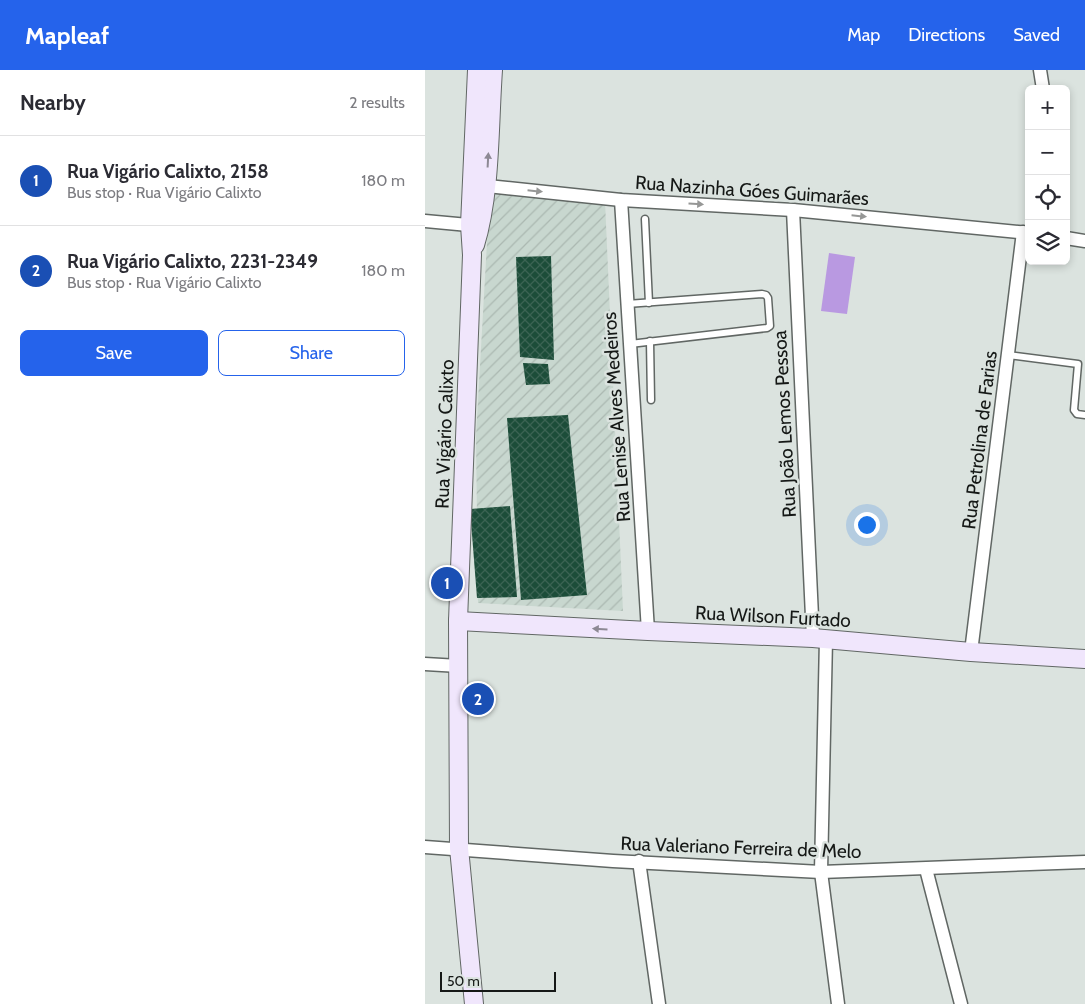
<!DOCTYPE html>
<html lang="en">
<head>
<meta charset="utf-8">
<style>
  :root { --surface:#fff; --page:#f7f7f7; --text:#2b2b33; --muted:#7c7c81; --line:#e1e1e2; --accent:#2563eb }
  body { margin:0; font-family:Cabin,sans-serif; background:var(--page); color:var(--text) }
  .controls { position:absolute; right:15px; top:15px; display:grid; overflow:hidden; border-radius:8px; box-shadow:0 2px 8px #0003 }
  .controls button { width:45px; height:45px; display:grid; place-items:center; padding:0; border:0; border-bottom:1px solid var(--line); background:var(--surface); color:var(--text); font:25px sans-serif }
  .scale { position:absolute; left:15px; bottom:12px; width:116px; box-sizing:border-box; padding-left:5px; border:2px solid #151816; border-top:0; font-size:14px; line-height:18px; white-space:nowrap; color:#151816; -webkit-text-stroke:4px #dbe3df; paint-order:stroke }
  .you { position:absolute; left:441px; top:454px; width:18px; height:18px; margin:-12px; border:4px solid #fff; border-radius:50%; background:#1a73e8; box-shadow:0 0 0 8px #1a73e833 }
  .badge { display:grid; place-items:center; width:32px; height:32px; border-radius:50%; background:var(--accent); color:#fff; font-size:16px; font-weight:700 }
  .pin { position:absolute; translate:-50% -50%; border:2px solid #fff; box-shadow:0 1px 5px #0006 }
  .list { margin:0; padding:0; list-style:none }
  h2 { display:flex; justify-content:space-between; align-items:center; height:65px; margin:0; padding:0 20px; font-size:21px }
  h2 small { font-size:16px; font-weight:400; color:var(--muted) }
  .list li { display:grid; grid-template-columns:32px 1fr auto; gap:15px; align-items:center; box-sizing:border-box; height:90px; padding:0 20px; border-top:1px solid var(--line) }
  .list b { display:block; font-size:19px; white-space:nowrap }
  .list p { margin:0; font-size:16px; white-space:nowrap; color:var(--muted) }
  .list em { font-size:16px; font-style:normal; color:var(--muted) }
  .actions { display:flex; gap:10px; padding:15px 20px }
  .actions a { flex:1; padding:11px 0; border:1px solid var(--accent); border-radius:8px; text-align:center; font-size:18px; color:var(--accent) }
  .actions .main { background:var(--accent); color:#fff }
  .icon { flex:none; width:28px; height:28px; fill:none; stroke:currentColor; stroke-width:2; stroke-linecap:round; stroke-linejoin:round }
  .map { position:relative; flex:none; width:660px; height:934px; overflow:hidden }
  header { display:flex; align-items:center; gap:30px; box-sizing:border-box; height:70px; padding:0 25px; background:var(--accent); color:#fff }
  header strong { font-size:24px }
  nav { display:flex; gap:28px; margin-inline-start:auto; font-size:18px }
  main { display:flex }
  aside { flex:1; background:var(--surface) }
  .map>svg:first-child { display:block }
</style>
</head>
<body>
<header>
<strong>Mapleaf</strong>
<nav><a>Map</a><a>Directions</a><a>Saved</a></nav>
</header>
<main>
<aside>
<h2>Nearby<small>2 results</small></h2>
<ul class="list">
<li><span class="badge" style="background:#1a4fb4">1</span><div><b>Rua Vigário Calixto, 2158</b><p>Bus stop · Rua Vigário Calixto</p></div><em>180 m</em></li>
<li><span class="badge" style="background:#1a4fb4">2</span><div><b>Rua Vigário Calixto, 2231-2349</b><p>Bus stop · Rua Vigário Calixto</p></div><em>180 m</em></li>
</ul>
<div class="actions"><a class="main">Save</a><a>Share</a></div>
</aside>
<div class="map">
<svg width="660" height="934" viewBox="0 0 660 934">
  <defs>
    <pattern id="industrial-furrows" width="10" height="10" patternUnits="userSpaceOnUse" patternTransform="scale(1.25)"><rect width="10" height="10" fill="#c8d7cf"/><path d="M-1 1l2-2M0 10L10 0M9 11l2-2" fill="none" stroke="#abb8b1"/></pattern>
    <pattern id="building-cross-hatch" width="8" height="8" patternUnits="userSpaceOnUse" patternTransform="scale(1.25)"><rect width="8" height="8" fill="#1c4d39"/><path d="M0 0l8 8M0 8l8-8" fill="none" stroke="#3b6353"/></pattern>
  </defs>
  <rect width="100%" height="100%" fill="#dbe3df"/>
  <polygon fill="url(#industrial-furrows)" points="65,120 180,131 198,541 53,533 51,366"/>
  <polygon fill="#b999e1" points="404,183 430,187 422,244 396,241"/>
  <g fill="url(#building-cross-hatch)">
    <polygon points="126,186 129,290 95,287 91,187"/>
    <polygon points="98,293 123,294 125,314 101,315"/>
    <polygon points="143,345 162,525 96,530 82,348"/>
    <polygon points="85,436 92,527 52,528 45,439"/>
  </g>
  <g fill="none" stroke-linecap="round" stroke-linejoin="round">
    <defs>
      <g id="lane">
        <polyline points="220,149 224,233"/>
        <polyline points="202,234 337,224 341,225 343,228 345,256 342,258 205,274"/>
        <polyline points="225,271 226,330"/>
        <polyline points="583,285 653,294 649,340 652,344 660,345"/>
      </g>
      <g id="street">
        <polyline points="615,0 618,19"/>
        <polyline points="53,115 196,130 368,140 604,163"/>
        <polyline points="196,130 223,561"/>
        <polyline points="368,140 388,568"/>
        <polyline points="0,151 54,156"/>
        <polyline points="641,168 660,171"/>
        <polyline points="401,569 396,802 413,934"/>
        <polyline points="546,582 598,162"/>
        <polyline points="0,594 34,596"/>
        <polyline points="0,777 188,791 396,802 660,792"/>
        <polyline points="214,791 234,934"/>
        <polyline points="501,799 536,934"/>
      </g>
      <g id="secondary">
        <path d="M50,175C66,122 64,56 68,0"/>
        <polyline points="33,551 223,561 388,568 546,582 660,589"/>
        <polyline points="49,934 34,778 33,551 47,185 45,155 52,0"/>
      </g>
    </defs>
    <use href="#lane" stroke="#616764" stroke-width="9"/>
    <use href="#street" stroke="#616764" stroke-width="15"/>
    <use href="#secondary" stroke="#616764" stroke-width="20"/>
    <use href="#lane" stroke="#fff" stroke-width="6"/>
    <use href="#street" stroke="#fff" stroke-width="12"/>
    <use href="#secondary" stroke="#f0e6fc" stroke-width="18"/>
  </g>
  <defs><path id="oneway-solid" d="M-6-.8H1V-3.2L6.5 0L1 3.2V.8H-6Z" transform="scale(1.25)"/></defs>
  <g fill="#8d8994">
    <use href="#oneway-solid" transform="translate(63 90) rotate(-87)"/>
    <use href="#oneway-solid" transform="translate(175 559) rotate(-177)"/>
  </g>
  <g fill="#969796">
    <use href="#oneway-solid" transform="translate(110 121) rotate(6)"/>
    <use href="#oneway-solid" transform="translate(271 134) rotate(3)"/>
    <use href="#oneway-solid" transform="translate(434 146) rotate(6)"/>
  </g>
  <g text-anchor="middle" stroke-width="5" stroke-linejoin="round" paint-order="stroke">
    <g font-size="19" fill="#151816" stroke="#dbe3df">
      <text transform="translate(327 120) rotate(4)" y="7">Rua Nazinha Góes Guimarães</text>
      <text transform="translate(191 347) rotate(-94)" y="7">Rua Lenise Alves Medeiros</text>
      <text transform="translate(359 354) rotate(-93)" y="7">Rua João Lemos Pessoa</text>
      <text transform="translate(19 364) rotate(-88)" y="7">Rua Vigário Calixto</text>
      <text transform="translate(554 370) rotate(-83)" y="7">Rua Petrolina de Farias</text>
      <text transform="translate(348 546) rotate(3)" y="7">Rua Wilson Furtado</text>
      <text transform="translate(316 777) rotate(2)" y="7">Rua Valeriano Ferreira de Melo</text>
    </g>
  </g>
</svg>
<div class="controls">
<button>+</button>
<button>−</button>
<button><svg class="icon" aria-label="locate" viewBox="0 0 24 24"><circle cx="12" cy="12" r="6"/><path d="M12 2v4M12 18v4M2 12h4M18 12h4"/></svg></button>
<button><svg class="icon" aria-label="layers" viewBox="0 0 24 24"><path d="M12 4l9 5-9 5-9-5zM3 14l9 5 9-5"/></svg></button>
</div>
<div class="scale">50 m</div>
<div class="you"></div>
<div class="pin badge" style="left:22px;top:513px;background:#1a4fb4">1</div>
<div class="pin badge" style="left:53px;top:629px;background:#1a4fb4">2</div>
</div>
</main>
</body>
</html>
